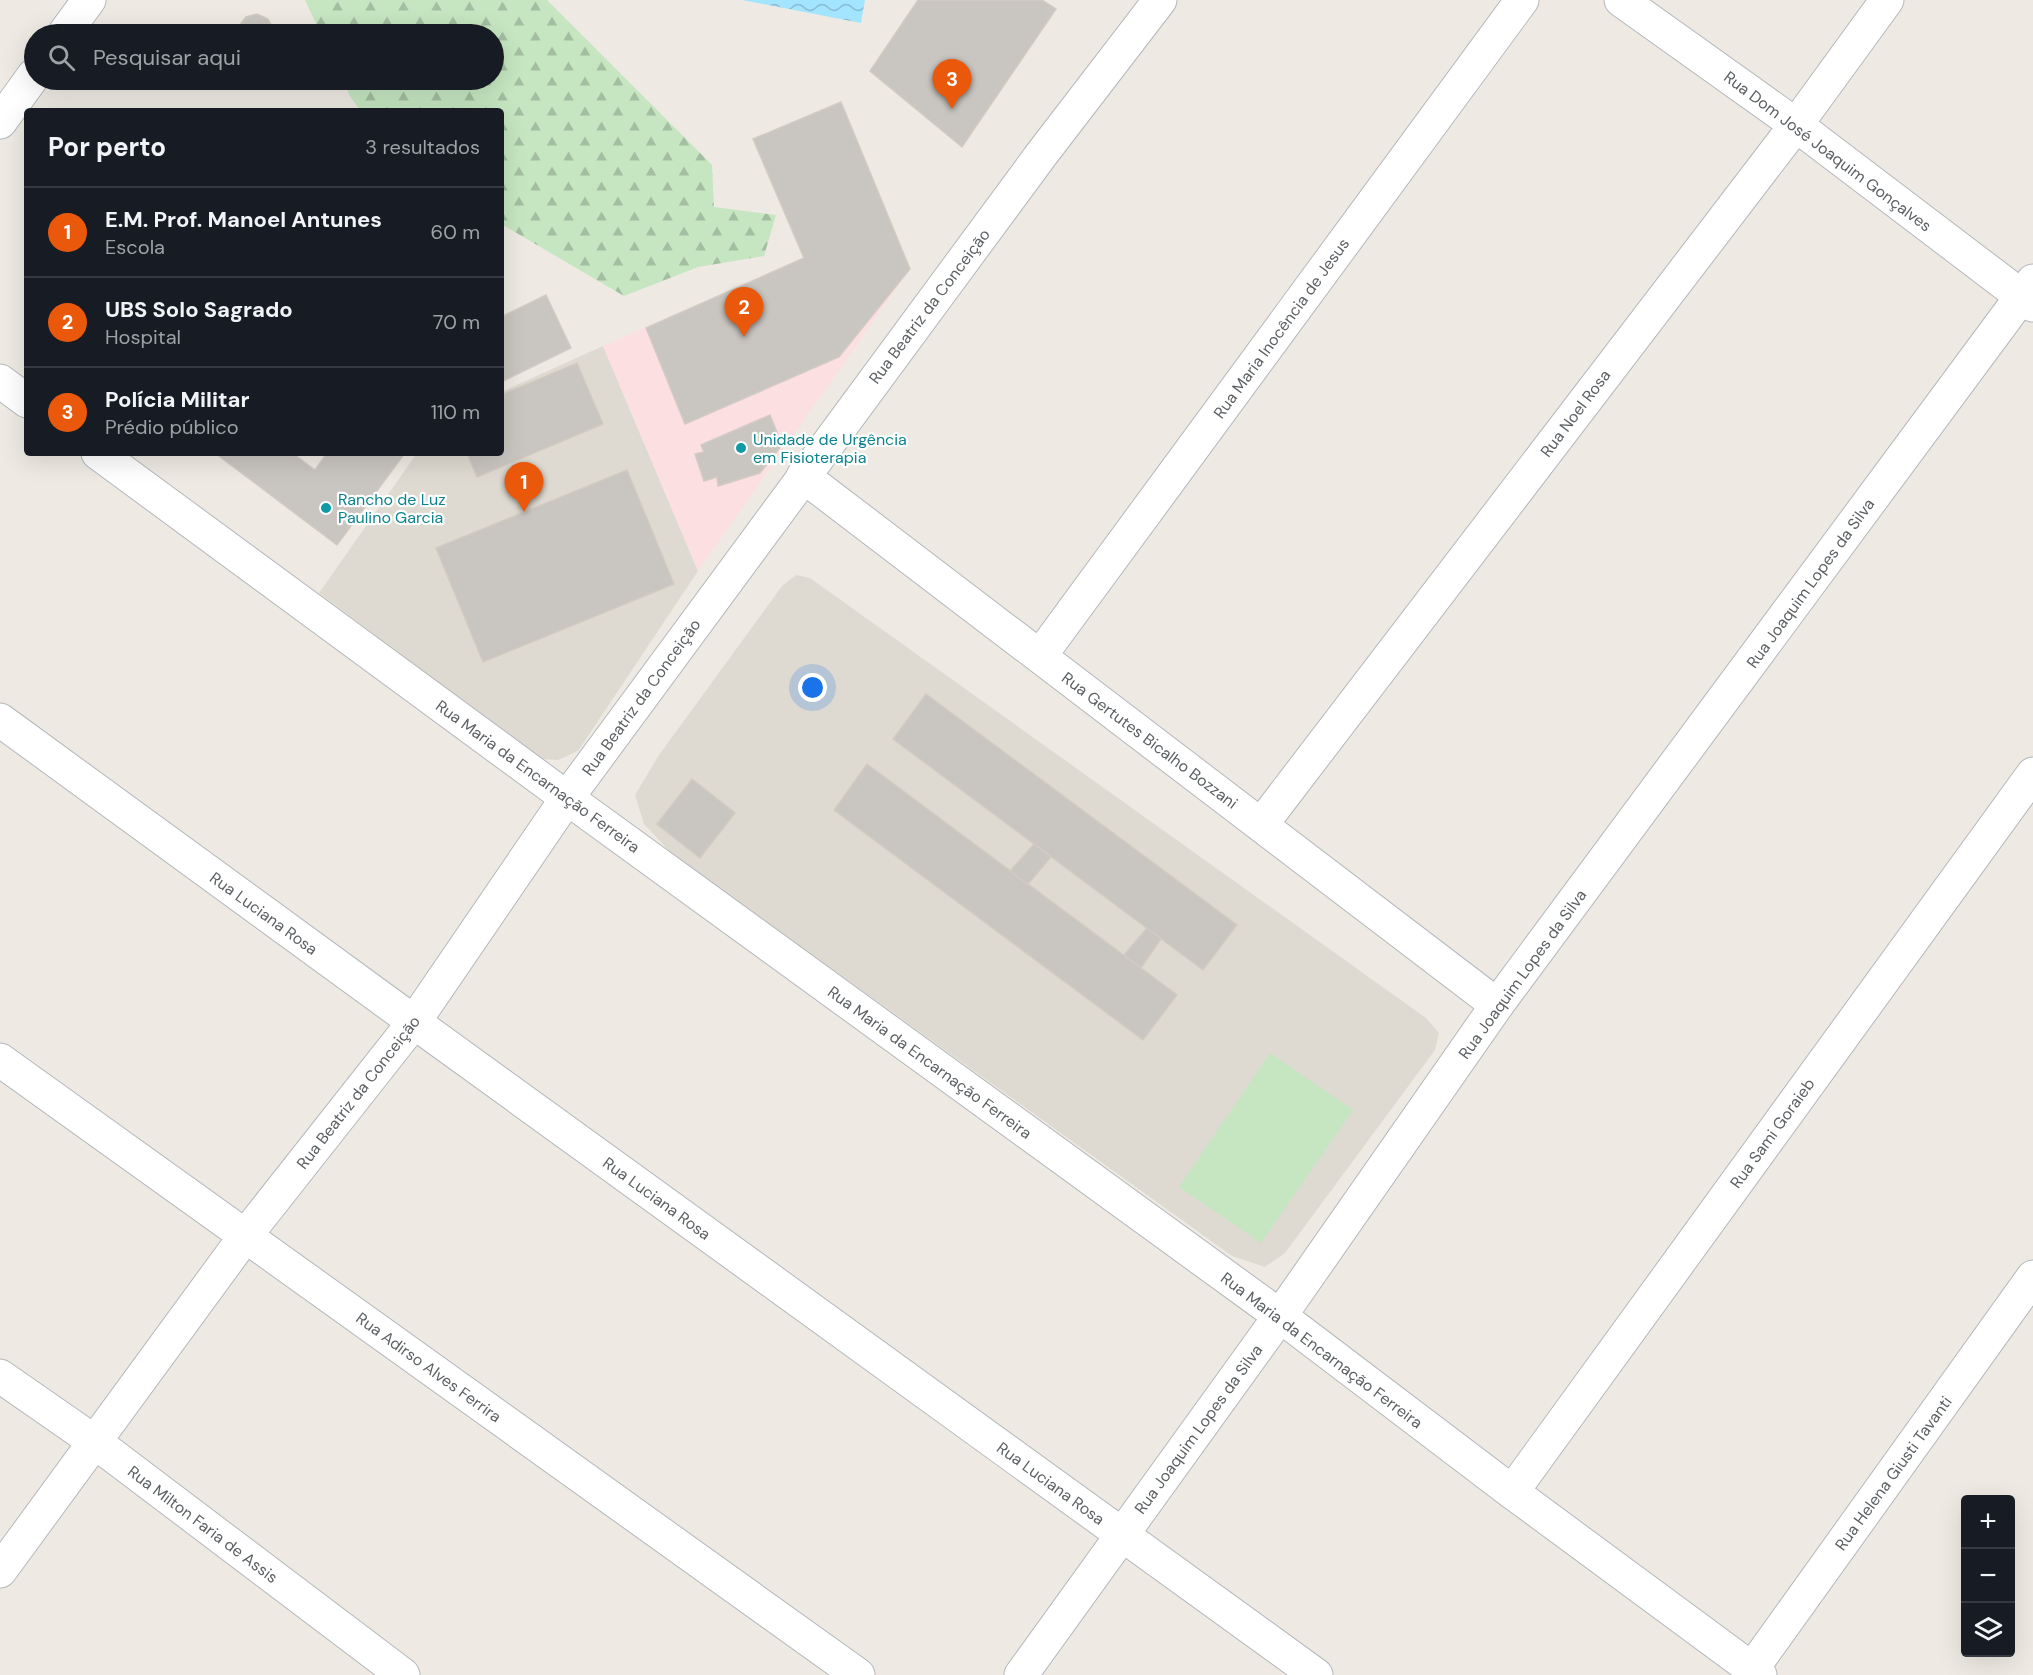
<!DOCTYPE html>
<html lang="pt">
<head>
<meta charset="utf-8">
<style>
  :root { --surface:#171b24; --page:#20242c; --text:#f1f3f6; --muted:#9ea1a6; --line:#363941; --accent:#ea580c }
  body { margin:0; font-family:"DM Sans",sans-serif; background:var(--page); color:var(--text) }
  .controls { position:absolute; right:18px; bottom:18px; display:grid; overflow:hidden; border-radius:6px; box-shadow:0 6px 24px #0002 }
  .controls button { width:54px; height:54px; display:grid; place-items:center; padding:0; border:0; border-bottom:2px solid var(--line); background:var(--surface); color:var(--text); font:30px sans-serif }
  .you { position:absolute; left:813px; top:688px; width:21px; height:21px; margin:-15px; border:4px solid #fff; border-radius:50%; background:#1a73e8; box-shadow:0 0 0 9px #1a73e833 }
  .badge { display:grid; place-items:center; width:39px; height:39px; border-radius:50%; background:var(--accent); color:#fff; font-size:20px; font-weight:700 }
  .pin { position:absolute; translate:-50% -50px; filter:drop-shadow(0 2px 3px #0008) }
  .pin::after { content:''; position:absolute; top:32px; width:21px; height:18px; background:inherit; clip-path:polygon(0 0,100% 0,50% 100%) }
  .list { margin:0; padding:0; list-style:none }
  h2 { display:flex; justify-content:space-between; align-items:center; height:78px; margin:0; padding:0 24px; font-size:26px }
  h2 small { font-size:20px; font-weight:400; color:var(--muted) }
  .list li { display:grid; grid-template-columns:39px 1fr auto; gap:18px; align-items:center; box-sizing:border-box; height:90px; padding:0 24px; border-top:2px solid var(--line) }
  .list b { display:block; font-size:22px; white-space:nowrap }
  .list p { margin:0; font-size:20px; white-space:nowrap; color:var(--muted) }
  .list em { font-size:20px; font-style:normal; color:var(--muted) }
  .icon { flex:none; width:33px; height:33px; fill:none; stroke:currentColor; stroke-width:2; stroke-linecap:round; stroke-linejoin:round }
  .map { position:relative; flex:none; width:2033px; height:1675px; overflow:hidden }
  .search { position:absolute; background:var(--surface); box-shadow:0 6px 24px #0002; left:24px; top:24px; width:480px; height:66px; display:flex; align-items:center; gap:15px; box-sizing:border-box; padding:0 21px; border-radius:33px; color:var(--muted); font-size:22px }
  .panel { position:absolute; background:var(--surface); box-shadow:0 6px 24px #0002; left:24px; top:108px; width:480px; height:348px; border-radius:6px }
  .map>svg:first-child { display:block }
</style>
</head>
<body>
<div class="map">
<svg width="2033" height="1675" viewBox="0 0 2033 1675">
  <defs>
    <pattern id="forest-firs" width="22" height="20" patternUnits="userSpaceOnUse" patternTransform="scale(1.5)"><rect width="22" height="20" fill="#c5e6c0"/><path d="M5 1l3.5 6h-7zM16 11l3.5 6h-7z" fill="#a3bea0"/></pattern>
    <pattern id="water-waves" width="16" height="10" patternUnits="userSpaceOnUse" patternTransform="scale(1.5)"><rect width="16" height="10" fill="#a3e4ff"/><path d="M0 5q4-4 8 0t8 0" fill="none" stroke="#88bcd2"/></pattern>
  </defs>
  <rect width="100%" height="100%" fill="#eeeae3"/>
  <g fill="#dedad1">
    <polygon points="603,346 698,571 578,751 558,760 541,759 319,593 417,453 501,453 501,392"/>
    <polygon points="796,575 810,578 1426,1018 1439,1033 1435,1050 1285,1253 1265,1267 1232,1256 672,854 644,824 635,795 659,755 782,586"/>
  </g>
  <polygon fill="#fbdfe1" points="841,102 910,269 698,571 603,346 804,258 753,139"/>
  <polygon fill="url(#forest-firs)" points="305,0 547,0 712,165 714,207 776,215 764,256 698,267 624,296 501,224 501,111 361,111 351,98 342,80 494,80 494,34 321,34"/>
  <polygon fill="#c5e6c0" points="1270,1053 1353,1110 1261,1243 1179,1187"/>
  <polygon fill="url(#water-waves)" points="742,0 865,0 861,23"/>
  <g fill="#c9c5c0" stroke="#d3cbc2" stroke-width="1.5">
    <polygon points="918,0 1042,0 1056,9 962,147 870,71"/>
    <polygon points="257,14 268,19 274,30 274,34 238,34 239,27 242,22 246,17"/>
    <polygon points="841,102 910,269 839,357 685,424 646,328 804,258 753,139"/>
    <polygon points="546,295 571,348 501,382 501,317"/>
    <polygon points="577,363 603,424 477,477 467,453 501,453 501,395"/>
    <polygon points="770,415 782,445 760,473 718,486 717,477 704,481 695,454 704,452 701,445"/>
    <polygon points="221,453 292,453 315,470 327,453 405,453 337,545 219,456"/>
    <polygon points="627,470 674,584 483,662 436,548"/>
    <polygon points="926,694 1237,925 1203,970 893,739"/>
    <polygon points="867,764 1177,995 1143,1040 834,810"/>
    <polygon points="692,779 735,813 700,858 657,824"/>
    <polygon points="1034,844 1051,857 1028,884 1010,871"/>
    <polygon points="1147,928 1161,939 1141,968 1124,955"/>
  </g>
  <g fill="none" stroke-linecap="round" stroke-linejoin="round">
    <defs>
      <g id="minor">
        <polyline points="64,34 89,0"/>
        <polyline points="0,122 34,75"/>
        <polyline points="0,381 27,401"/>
        <polyline points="98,453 567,798 1280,1316 1512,1492 1760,1675"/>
        <polyline points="803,476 1497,1005"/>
        <polyline points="1040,656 1522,0"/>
        <polyline points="0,720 414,1022 1316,1675"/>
        <polyline points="1261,825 1796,125 1887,0"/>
        <polyline points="0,1060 858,1675"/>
        <polyline points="0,1376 95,1442 403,1675"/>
        <polyline points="1512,1492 2033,774"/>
        <polyline points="0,1571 246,1235 414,1022 567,798 1041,155 1160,0"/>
        <polyline points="1752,1669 2033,1277"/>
        <polyline points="1021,1675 1280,1316 1497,1005 2033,281"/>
      </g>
      <polyline id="tertiary" points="1621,0 1796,125 2033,305"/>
    </defs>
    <use href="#minor" stroke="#b4b7bb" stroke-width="35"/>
    <use href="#tertiary" stroke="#b4b7bb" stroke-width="35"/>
    <use href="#minor" stroke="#fff" stroke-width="33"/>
    <use href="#tertiary" stroke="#fff" stroke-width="33"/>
  </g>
  <g fill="#0f9aa8" stroke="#fff" stroke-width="2">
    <circle cx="741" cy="448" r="6"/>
    <circle cx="326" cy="508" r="6"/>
  </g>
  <g text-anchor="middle" stroke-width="4.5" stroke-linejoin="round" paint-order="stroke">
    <g font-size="16" fill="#5c6164" stroke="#fff">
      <text transform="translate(1828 151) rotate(37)" y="6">Rua Dom José Joaquim Gonçalves</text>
      <text transform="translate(929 306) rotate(-53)" y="6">Rua Beatriz da Conceição</text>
      <text transform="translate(1281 328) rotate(-54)" y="6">Rua Maria Inocência de Jesus</text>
      <text transform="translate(1575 413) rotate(-53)" y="6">Rua Noel Rosa</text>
      <text transform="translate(1810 583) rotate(-54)" y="6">Rua Joaquim Lopes da Silva</text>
      <text transform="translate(641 697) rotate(-54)" y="6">Rua Beatriz da Conceição</text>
      <text transform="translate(1150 740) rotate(37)" y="6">Rua Gertutes Bicalho Bozzani</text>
      <text transform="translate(538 776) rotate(36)" y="6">Rua Maria da Encarnação Ferreira</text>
      <text transform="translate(264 913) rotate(36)" y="6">Rua Luciana Rosa</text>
      <text transform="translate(1522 974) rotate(-54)" y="6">Rua Joaquim Lopes da Silva</text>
      <text transform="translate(930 1062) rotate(36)" y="6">Rua Maria da Encarnação Ferreira</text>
      <text transform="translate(358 1092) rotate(-52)" y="6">Rua Beatriz da Conceição</text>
      <text transform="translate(1772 1133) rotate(-54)" y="6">Rua Sami Goraieb</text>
      <text transform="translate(657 1198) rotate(36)" y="6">Rua Luciana Rosa</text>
      <text transform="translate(1322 1350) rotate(37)" y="6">Rua Maria da Encarnação Ferreira</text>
      <text transform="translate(429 1367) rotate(36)" y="6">Rua Adirso Alves Ferrira</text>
      <text transform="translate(1198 1429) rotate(-54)" y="6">Rua Joaquim Lopes da Silva</text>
      <text transform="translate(1893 1473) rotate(-54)" y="6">Rua Helena Giusti Tavanti</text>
      <text transform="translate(1051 1483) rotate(36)" y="6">Rua Luciana Rosa</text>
      <text transform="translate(203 1524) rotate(37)" y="6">Rua Milton Faria de Assis</text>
    </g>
    <g font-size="16" fill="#0d838f" stroke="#fff" text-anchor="start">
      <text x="753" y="445">Unidade de Urgência<tspan x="753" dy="18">em Fisioterapia</tspan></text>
      <text x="338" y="505">Rancho de Luz<tspan x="338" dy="18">Paulino Garcia</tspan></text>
    </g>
  </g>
</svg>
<div class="controls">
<button>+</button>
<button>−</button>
<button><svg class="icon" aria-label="layers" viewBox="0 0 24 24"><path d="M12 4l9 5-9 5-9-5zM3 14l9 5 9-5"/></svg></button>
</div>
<div class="you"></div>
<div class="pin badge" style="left:524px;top:512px">1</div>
<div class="pin badge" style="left:744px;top:337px">2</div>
<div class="pin badge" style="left:952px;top:109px">3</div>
<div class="search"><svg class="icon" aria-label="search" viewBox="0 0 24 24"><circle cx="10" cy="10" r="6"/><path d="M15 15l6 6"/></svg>Pesquisar aqui</div>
<section class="panel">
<h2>Por perto<small>3 resultados</small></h2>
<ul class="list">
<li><span class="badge">1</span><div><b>E.M. Prof. Manoel Antunes</b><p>Escola</p></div><em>60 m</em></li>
<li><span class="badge">2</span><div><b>UBS Solo Sagrado</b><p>Hospital</p></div><em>70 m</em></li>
<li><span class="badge">3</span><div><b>Polícia Militar</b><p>Prédio público</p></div><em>110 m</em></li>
</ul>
</section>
</div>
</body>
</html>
